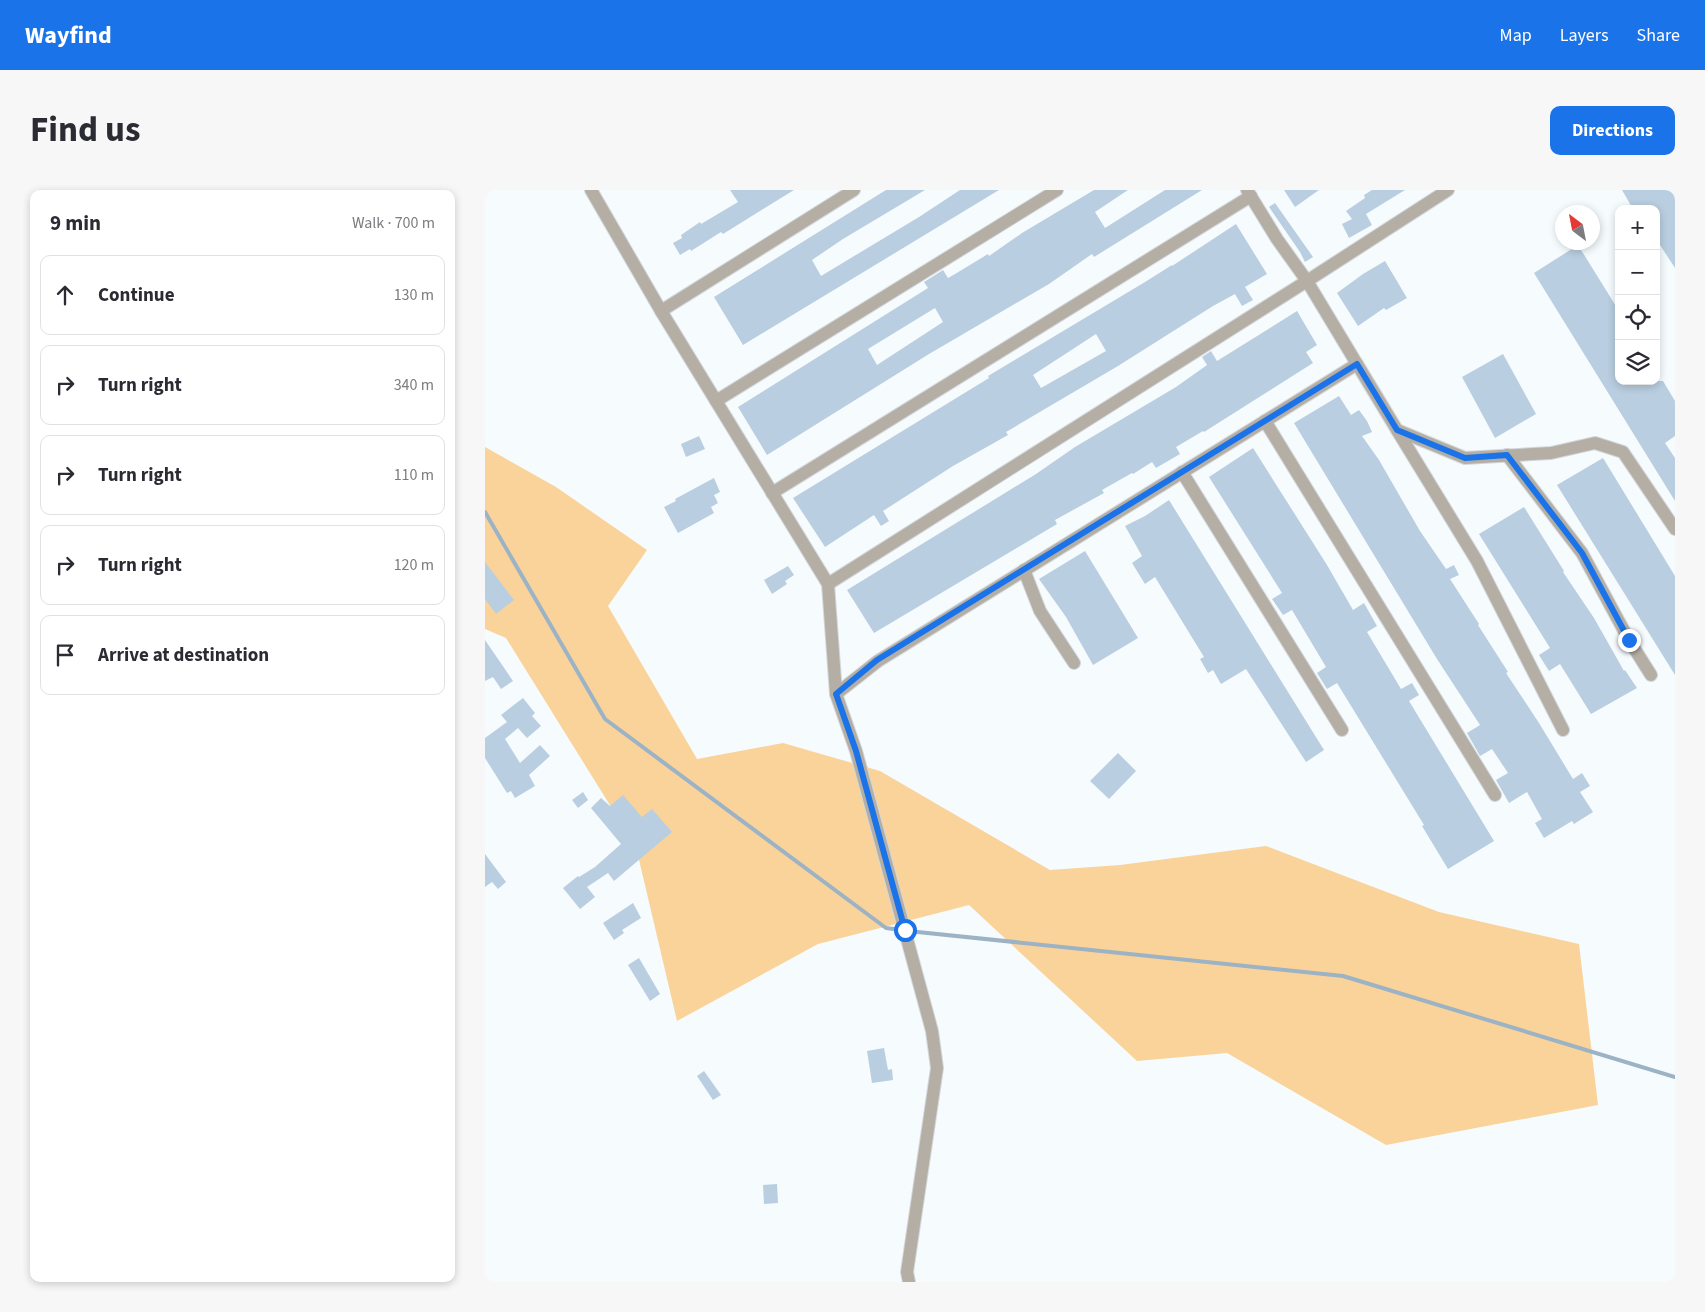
<!DOCTYPE html>
<html lang="en">
<head>
<meta charset="utf-8">
<style>
  :root { --surface:#fff; --page:#f7f7f7; --text:#2b2b33; --muted:#7c7c81; --line:#e1e1e2; --accent:#1a73e8 }
  body { margin:0; font-family:"Source Sans 3",sans-serif; background:var(--page); color:var(--text) }
  .controls { position:absolute; right:15px; top:15px; display:grid; overflow:hidden; border-radius:10px; box-shadow:0 2px 8px #0003 }
  .controls button { width:45px; height:45px; display:grid; place-items:center; padding:0; border:0; border-bottom:1px solid var(--line); background:var(--surface); color:var(--text); font:25px sans-serif }
  .compass { position:absolute; left:1070px; top:15px; width:45px; height:45px; border-radius:50%; background:var(--surface); box-shadow:0 2px 8px #0003; rotate:328deg }
  .stop { position:absolute; width:15px; height:15px; margin:-11px; border:4px solid #1a73e8; border-radius:50%; background:#fff }
  .stop.end { background:#1a73e8; border-color:#fff; box-shadow:0 1px 5px #0008 }
  .list { margin:0; padding:0; list-style:none }
  h2 { display:flex; justify-content:space-between; align-items:center; height:65px; margin:0; padding:0 20px; font-size:21px }
  h2 small { font-size:16px; font-weight:400; color:var(--muted) }
  .list li { display:grid; grid-template-columns:32px 1fr auto; gap:15px; align-items:center; box-sizing:border-box; height:80px; margin:0 10px 10px; padding:0 10px; border:1px solid var(--line); border-radius:10px }
  .list b { display:block; font-size:19px; white-space:nowrap }
  .list em { font-size:16px; font-style:normal; color:var(--muted) }
  .icon { flex:none; width:28px; height:28px; fill:none; stroke:currentColor; stroke-width:2; stroke-linecap:round; stroke-linejoin:round }
  .map { position:relative; flex:none; width:1190px; height:1092px; overflow:hidden; border-radius:10px }
  header { display:flex; align-items:center; gap:30px; box-sizing:border-box; height:70px; padding:0 25px; background:var(--accent); color:#fff }
  header strong { font-size:24px }
  nav { display:flex; gap:28px; margin-inline-start:auto; font-size:18px }
  .intro { display:flex; align-items:center; justify-content:space-between; box-sizing:border-box; height:120px; padding:0 30px }
  h1 { margin:0; font-size:35px }
  .button { padding:12px 22px; border-radius:10px; background:var(--accent); color:#fff; font-size:18px; font-weight:700 }
  main { display:flex; gap:30px; padding:0 30px }
  aside { flex:1; background:var(--surface); border-radius:10px; box-shadow:0 2px 8px #0003 }
  .map>svg:first-child { display:block }
</style>
</head>
<body>
<header>
<strong>Wayfind</strong>
<nav><a>Map</a><a>Layers</a><a>Share</a></nav>
</header>
<div class="intro"><h1>Find us</h1><a class="button">Directions</a></div>
<main>
<aside>
<h2>9 min<small>Walk · 700 m</small></h2>
<ul class="list">
<li><svg class="icon" aria-label="ahead" viewBox="0 0 24 24"><path d="M12 20V5M6 11l6-6 6 6"/></svg><div><b>Continue</b></div><em>130 m</em></li>
<li><svg class="icon" aria-label="right" viewBox="0 0 24 24"><path d="M7 20v-9h11M14 6l5 5-5 5"/></svg><div><b>Turn right</b></div><em>340 m</em></li>
<li><svg class="icon" aria-label="right" viewBox="0 0 24 24"><path d="M7 20v-9h11M14 6l5 5-5 5"/></svg><div><b>Turn right</b></div><em>110 m</em></li>
<li><svg class="icon" aria-label="right" viewBox="0 0 24 24"><path d="M7 20v-9h11M14 6l5 5-5 5"/></svg><div><b>Turn right</b></div><em>120 m</em></li>
<li><svg class="icon" aria-label="arrive" viewBox="0 0 24 24"><path d="M6 21V4h12l-3 4 3 4H6"/></svg><div><b>Arrive at destination</b></div></li>
</ul>
</aside>
<div class="map">
<svg width="1190" height="1092" viewBox="0 0 1190 1092">
  <rect width="100%" height="100%" fill="#f6fbfe"/>
  <polygon fill="#fad39b" points="0,257 71,297 162,360 123,416 212,569 298,553 395,581 565,680 635,675 781,656 954,722 1094,754 1113,915 901,955 742,863 652,871 484,715 333,754 192,831 151,657 21,448 0,439"/>
  <g fill="none" stroke-linecap="round" stroke-linejoin="round">
    <g stroke="#9cb2c5" stroke-width="4">
      <polyline points="0,322 120,529 401,738 416,740"/>
      <polyline points="423,741 858,786 1190,887"/>
    </g>
  </g>
  <g fill="#b9cee0" fill-rule="evenodd">
    <polygon points="245,0 309,0 238,44 236,42 206,61 205,59 195,65 188,53 197,48 196,45 215,32 216,34 253,12"/>
    <polygon points="401,0 440,0 358,49 327,70 336,86 434,27 475,0 514,0 258,155 229,107"/>
    <path d="M609,0H643L610,22L620,38L680,0H717L609,67L607,64L564,94L444,164L282,265L253,217L443,98L439,92L458,80L463,88L470,84L503,64L504,66L537,43ZM450,118L458,132L392,175L383,159Z"/>
    <polygon points="799,0 834,0 810,17"/>
    <polygon points="887,0 920,0 881,24 887,35 864,48 857,34 867,29 861,21 880,8 879,5"/>
    <polygon points="1137,0 1190,0 1190,78 1171,49 1171,19 1148,19"/>
    <polygon points="790,13 828,67 820,72 815,62 784,17"/>
    <path d="M751,34L782,84L760,97L768,110L757,116L750,104L728,116L633,176L521,242L523,245L468,276L398,321L404,331L396,336L389,325L340,357L308,308L504,188L503,186L660,92L687,75V76ZM611,144L621,161L556,198L548,185Z"/>
    <polygon points="1093,55 1134,121 1134,191 1178,191 1190,211 1190,246 1180,253 1190,268 1190,311 1049,83"/>
    <polygon points="900,71 922,108 901,120 899,118 873,136 852,103 878,84"/>
    <polygon points="812,121 832,155 821,162 828,173 719,242 718,241 691,257 695,264 671,278 667,272 648,284 647,283 617,300 619,303 570,330 572,334 389,443 362,400 551,284 590,257 691,197 722,175 717,167 726,161 732,171"/>
    <polygon points="1018,164 1051,224 1010,248 977,187"/>
    <polygon points="854,206 866,225 874,220 882,231 887,242 877,246 894,270 935,341 961,379 969,375 974,385 965,389 994,434 993,435 1023,482 1021,483 1054,533 1088,589 1097,583 1105,596 1095,602 1108,622 1089,634 1087,631 1059,648 1050,633 1057,629 1042,602 1024,613 1011,590 1023,583 1007,559 995,566 982,543 995,535 952,469 809,233"/>
    <polygon points="214,246 220,259 201,267 196,254"/>
    <polygon points="768,258 842,375 868,420 879,413 892,436 882,442 916,499 927,493 934,505 924,511 1009,651 963,679 937,636 939,635 852,493 842,499 832,483 841,477 807,420 798,425 787,409 797,403 724,287"/>
    <polygon points="1118,268 1190,386 1190,485 1072,295"/>
    <polygon points="229,288 235,302 229,305 233,313 226,317 229,323 193,343 179,317 191,311 190,309"/>
    <polygon points="684,310 839,560 821,572 761,479 736,494 728,480 723,483 715,469 719,467 670,387 660,394 647,373 657,366 640,336 660,326"/>
    <polygon points="1039,317 1079,381 1078,382 1109,428 1139,481 1140,480 1152,498 1106,524 1075,474 1064,481 1054,465 1065,458 994,344"/>
    <polygon points="600,361 653,448 608,475 581,427 554,389"/>
    <polygon points="0,372 29,410 11,424 0,409"/>
    <polygon points="303,376 309,385 300,391 302,394 287,404 279,390"/>
    <polygon points="0,450 28,491 16,499 8,487 0,491"/>
    <polygon points="38,508 50,523 47,526 56,536 42,548 33,538 20,549 35,573 55,555 65,566 44,585 50,596 30,608 26,601 22,603 0,568 0,548 22,532 16,525"/>
    <polygon points="633,563 651,581 624,609 605,591"/>
    <polygon points="98,602 103,610 93,618 87,610"/>
    <polygon points="138,605 157,627 167,619 187,642 129,691 123,683 102,697 110,707 95,719 78,698 93,686 94,687 110,677 136,654 106,618 116,608 125,616"/>
    <polygon points="0,664 21,692 13,699 7,692 0,697"/>
    <polygon points="148,713 156,728 137,740 139,743 129,750 118,733"/>
    <polygon points="154,768 175,804 165,811 143,775"/>
    <polygon points="399,858 403,880 407,879 408,890 387,893 382,861"/>
    <polygon points="219,881 236,905 228,910 212,886"/>
    <polygon points="292,994 293,1013 279,1014 278,995"/>
  </g>
  <g fill="none" stroke-linecap="round" stroke-linejoin="round">
    <defs>
      <g id="street">
        <polyline points="106,0 176,121 343,394 351,504 371,561 447,841 452,878 422,1082 424,1092"/>
        <polyline points="762,0 792,49 822,91 872,174"/>
        <polyline points="176,121 369,0"/>
        <polyline points="231,211 572,0"/>
        <polyline points="780,231 1010,605"/>
        <polyline points="912,240 992,371 1078,540"/>
        <polyline points="1022,265 1097,363 1144,450 1166,485"/>
        <polyline points="697,282 857,540"/>
        <polyline points="287,303 766,6"/>
        <polyline points="539,380 555,421 589,473"/>
        <polyline points="343,394 822,91 963,0"/>
        <polyline points="351,504 393,471 872,174 912,240 980,268 1066,263 1110,253 1138,262 1190,339"/>
      </g>
    </defs>
    <use href="#street" stroke="#d2d8dc" stroke-width="14"/>
    <use href="#street" stroke="#b5aea4" stroke-width="12"/>
  </g>
  <g fill="none" stroke-linecap="round" stroke-linejoin="round">
    <polyline stroke="#1a73e8" stroke-width="6" points="420,740 371,561 351,504 392,470 872,174 912,240 980,268 1022,265 1097,363 1144,450"/>
  </g>
</svg>
<div class="controls">
<button>+</button>
<button>−</button>
<button><svg class="icon" aria-label="locate" viewBox="0 0 24 24"><circle cx="12" cy="12" r="6"/><path d="M12 2v4M12 18v4M2 12h4M18 12h4"/></svg></button>
<button><svg class="icon" aria-label="layers" viewBox="0 0 24 24"><path d="M12 4l9 5-9 5-9-5zM3 14l9 5 9-5"/></svg></button>
</div>
<svg class="compass" viewBox="-18 -18 36 36"><path d="M0-13l5 13h-10z" fill="#e53935"/><path d="M0 13l5-13h-10z" fill="#7c7c81"/></svg>
<div class="stop" style="left:420px;top:740px"></div>
<div class="stop end" style="left:1144px;top:450px"></div>
</div>
</main>
</body>
</html>
